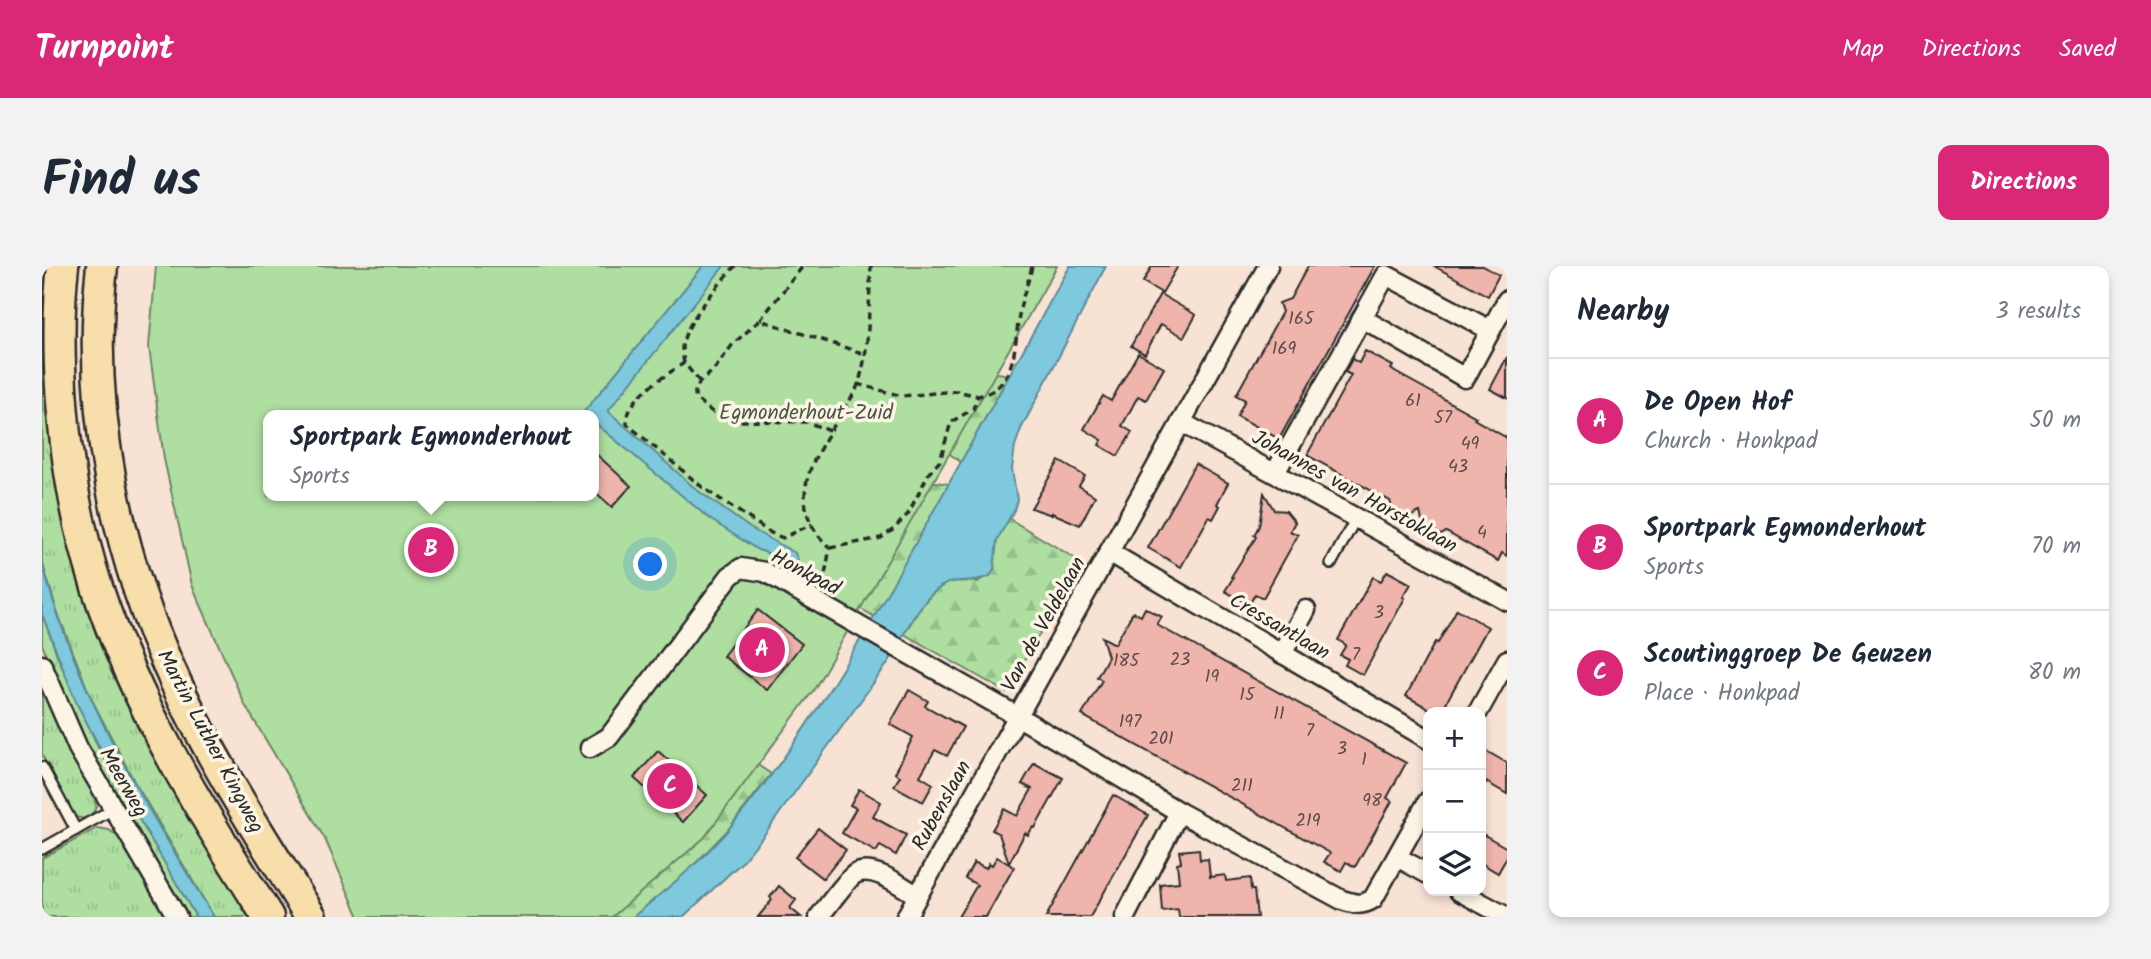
<!DOCTYPE html>
<html lang="en">
<head>
<meta charset="utf-8">
<style>
  :root { --surface:#fff; --page:#f2f2f3; --text:#1f2937; --muted:#747a83; --line:#e0e1e3; --accent:#db2777 }
  body { margin:0; font-family:Kalam,sans-serif; background:var(--page); color:var(--text) }
  .controls { position:absolute; right:21px; bottom:21px; display:grid; overflow:hidden; border-radius:14px; box-shadow:0 4px 10px #0003 }
  .controls button { width:63px; height:63px; display:grid; place-items:center; padding:0; border:0; border-bottom:2px solid var(--line); background:var(--surface); color:var(--text); font:35px sans-serif }
  .you { position:absolute; left:609px; top:299px; width:24px; height:24px; margin:-18px; border:5px solid #fff; border-radius:50%; background:#1a73e8; box-shadow:0 0 0 10px #1a73e833 }
  .badge { display:grid; place-items:center; width:46px; height:46px; border-radius:50%; background:var(--accent); color:#fff; font-size:23px; font-weight:700 }
  .pin { position:absolute; translate:-50% -50%; border:4px solid #fff; box-shadow:0 2px 7px #0006 }
  .popup { position:absolute; left:221px; top:144px; width:336px; height:91px; box-sizing:border-box; display:grid; place-content:center; border-radius:14px; background:var(--surface); filter:drop-shadow(0 2px 5px #0005); font-size:23px; white-space:nowrap; color:var(--muted) }
  .popup b { font-size:26px; color:var(--text) }
  .popup::after { content:''; position:absolute; left:50%; top:100%; margin-left:-14px; border:14px solid transparent; border-top-color:var(--surface) }
  .list { margin:0; padding:0; list-style:none }
  h2 { display:flex; justify-content:space-between; align-items:center; height:91px; margin:0; padding:0 28px; font-size:30px }
  h2 small { font-size:23px; font-weight:400; color:var(--muted) }
  .list li { display:grid; grid-template-columns:46px 1fr auto; gap:21px; align-items:center; box-sizing:border-box; height:126px; padding:0 28px; border-top:2px solid var(--line) }
  .list b { display:block; font-size:26px; white-space:nowrap }
  .list p { margin:0; font-size:23px; white-space:nowrap; color:var(--muted) }
  .list em { font-size:23px; font-style:normal; color:var(--muted) }
  .icon { flex:none; width:38px; height:38px; fill:none; stroke:currentColor; stroke-width:2; stroke-linecap:round; stroke-linejoin:round }
  .map { position:relative; flex:none; width:1465px; height:651px; overflow:hidden; border-radius:14px }
  header { display:flex; align-items:center; gap:42px; box-sizing:border-box; height:98px; padding:0 35px; background:var(--accent); color:#fff }
  header strong { font-size:33px }
  nav { display:flex; gap:38px; margin-inline-start:auto; font-size:24px }
  .intro { display:flex; align-items:center; justify-content:space-between; box-sizing:border-box; height:168px; padding:0 42px }
  h1 { margin:0; font-size:49px }
  .button { padding:18px 32px; border-radius:14px; background:var(--accent); color:#fff; font-size:24px; font-weight:700 }
  main { display:flex; gap:42px; padding:0 42px }
  aside { flex:1; background:var(--surface); border-radius:14px; box-shadow:0 4px 10px #0003 }
  .map>svg:first-child { display:block }
</style>
</head>
<body>
<header>
<strong>Turnpoint</strong>
<nav><a>Map</a><a>Directions</a><a>Saved</a></nav>
</header>
<div class="intro"><h1>Find us</h1><a class="button">Directions</a></div>
<main>
<div class="map">
<svg width="1465" height="651" viewBox="0 0 1465 651">
  <defs>
    <pattern id="grass-tufts" width="24" height="20" patternUnits="userSpaceOnUse" patternTransform="scale(1.75)"><rect width="24" height="20" fill="#aedfa0"/><path d="M3 7l-1-3M5 7V3M7 7l1-3M15 17l-1-3M17 17v-4M19 17l1-3" fill="none" stroke="#96c08a"/></pattern>
    <pattern id="forest-firs" width="22" height="20" patternUnits="userSpaceOnUse" patternTransform="scale(1.75)"><rect width="22" height="20" fill="#aedfa0"/><path d="M5 1l3.5 6h-7zM16 11l3.5 6h-7z" fill="#96c08a"/></pattern>
  </defs>
  <rect width="100%" height="100%" fill="#f8e2d4"/>
  <filter id="ink" filterUnits="userSpaceOnUse"><feTurbulence type="fractalNoise" baseFrequency=".0143" numOctaves="2"/><feDisplacementMap in="SourceGraphic" scale="14" xChannelSelector="R" yChannelSelector="G"/><feConvolveMatrix kernelMatrix="1 2 1 2 8 2 1 2 1" color-interpolation-filters="sRGB"/></filter>
  <g filter="url(#ink)">
    <g fill="url(#grass-tufts)" stroke="#6c8566" stroke-width="2">
      <polygon points="0,0 8,0 14,205 210,651 172,651 92,515 49,432 15,345 0,295"/>
      <polygon points="0,348 17,394 56,481 154,651 142,651 73,536 24,440 0,378"/>
      <polygon points="0,422 27,482 52,529 54,540 52,545 45,553 32,551 0,489"/>
      <polygon points="55,562 67,564 76,571 123,651 0,651 0,592"/>
    </g>
    <g fill="url(#forest-firs)" stroke="#6c8566" stroke-width="2">
      <polygon points="950,106 967,109 919,196 905,186"/>
      <polygon points="880,214 907,218 833,351 788,325"/>
      <path d="M966,252L1039,296L964,426L862,368C873,351 887,323 907,316C916,314 927,316 936,316L952,303L954,274Z"/>
      <polygon points="607,425 729,508 684,566 645,606 591,651 499,651"/>
    </g>
    <path fill="#aedfa0" stroke="#6c8566" stroke-width="2" fill-rule="evenodd" d="M114,0H1015L773,422L662,572L570,651H317L283,573L203,439L150,319L122,193L107,81ZM226,149H552V230H226Z"/>
    <g fill="#7ec9dd" stroke="#5d8a96" stroke-width="2">
      <polygon points="661,0 682,0 566,145 655,224 708,262 753,287 756,294 754,298 749,299 734,290 716,284 669,254 552,156 552,149 543,149 541,147"/>
      <path d="M1028,0H1064L979,163L973,180L970,203L975,234L972,244L955,274L952,303L948,310C931,318 920,312 906,317C881,327 860,371 848,394L722,569L700,596L641,651H591C624,624 657,597 685,565C765,470 826,363 886,255C933,170 981,85 1028,0Z"/>
      <path d="M0,295C32,424 103,539 172,651H154L79,522L35,438L0,348Z"/>
    </g>
    <g fill="#efb4ac" stroke="#2b2b2b" stroke-width="2">
      <polygon points="1110,0 1136,0 1120,27 1101,16"/>
      <polygon points="1266,0 1333,0 1237,173 1195,150 1203,134 1194,129 1240,46 1237,37 1248,33"/>
      <polygon points="1392,0 1441,0 1457,9 1446,30"/>
      <polygon points="1118,28 1154,49 1142,71 1119,58 1103,88 1089,80"/>
      <polygon points="1323,85 1351,100 1349,103 1353,106 1434,151 1432,153 1465,172 1465,290 1460,287 1456,295 1404,266 1399,269 1381,259 1378,246 1367,251 1350,241 1348,235 1265,189 1309,109 1303,106 1310,93 1317,97"/>
      <polygon points="1096,87 1122,102 1104,134 1096,130 1080,160 1090,166 1076,190 1057,179 1060,174 1042,163 1061,130 1069,135"/>
      <polygon points="1465,91 1465,132 1448,123"/>
      <polygon points="552,186 589,220 570,241 552,225"/>
      <polygon points="1017,195 1043,210 1037,220 1053,230 1038,259 1010,247 1010,249 989,242"/>
      <polygon points="1153,198 1186,217 1175,238 1178,240 1171,253 1167,251 1139,301 1106,282"/>
      <polygon points="1222,227 1232,244 1244,245 1253,256 1248,265 1256,269 1221,332 1213,328 1207,339 1183,325 1191,312 1189,311 1214,271 1212,269 1217,260"/>
      <polygon points="1345,305 1369,318 1361,331 1363,332 1321,409 1303,399 1306,393 1298,389 1304,379 1296,374 1331,311 1339,315"/>
      <polygon points="1103,342 1120,351 1115,359 1364,497 1345,532 1350,535 1313,601 1304,596 1299,605 1282,596 1288,587 1040,449 1060,414 1055,411 1066,391 1060,371 1073,378 1091,346 1099,350"/>
      <polygon points="1415,343 1446,361 1399,446 1393,446 1364,430 1393,376 1396,377"/>
      <polygon points="716,344 760,378 725,424 681,390"/>
      <polygon points="867,424 886,435 883,440 921,461 905,490 893,484 878,510 891,518 881,536 852,520 858,510 853,507 871,471 848,458"/>
      <polygon points="1439,482 1465,497 1465,528 1439,513"/>
      <polygon points="616,485 665,529 641,556 592,512"/>
      <polygon points="992,497 1021,512 993,562 991,561 986,569 983,567 967,597 957,568 950,564 962,543 975,550 990,523 980,518"/>
      <polygon points="817,523 839,536 831,551 864,569 854,589 838,580 834,586 800,567 814,542 808,539"/>
      <polygon points="1071,529 1106,549 1080,595 1048,651 1004,651"/>
      <polygon points="776,562 804,584 781,613 753,591"/>
      <polygon points="1439,567 1465,582 1465,591 1456,607 1439,597"/>
      <polygon points="1157,583 1158,594 1166,593 1168,611 1183,609 1184,615 1208,612 1209,624 1212,624 1215,651 1137,651 1136,643 1120,645 1118,618 1137,616 1135,597 1139,596 1137,585"/>
      <polygon points="955,591 972,601 944,651 916,651 935,619 923,612 932,596 944,602 947,597 950,599"/>
      <polygon points="737,620 754,634 748,642 759,651 716,651 730,634 728,631"/>
    </g>
    <g fill="none" stroke-linecap="round" stroke-linejoin="round">
      <defs>
        <g id="service">
          <polyline points="1289,298 1314,252"/>
          <polyline points="0,501 34,564"/>
          <polyline points="0,583 71,543"/>
        </g>
        <g id="minor">
          <polyline points="1320,52 1344,9 1448,64"/>
          <polyline points="1139,156 1465,335"/>
          <polyline points="1233,207 1320,52 1423,112 1465,34"/>
          <polyline points="1067,286 1386,473"/>
          <polyline points="1240,388 1264,344"/>
          <polyline points="0,399 36,482 135,651"/>
          <polyline points="1436,446 1465,394"/>
          <path d="M548,482L567,471L688,310L699,302L723,306L975,450L1137,546L1300,634C1312,638 1320,640 1331,633L1386,535"/>
          <polyline points="1355,591 1386,608"/>
          <polyline points="1417,625 1465,651"/>
          <path d="M777,651C784,642 806,612 813,608C832,598 860,621 875,629"/>
          <polyline points="864,651 1226,0"/>
          <polyline points="1083,651 1137,546"/>
        </g>
        <g id="trunk">
          <path d="M21,0C17,33 17,68 18,101C21,176 32,250 55,321C93,439 160,547 226,651"/>
          <path d="M60,0C44,143 74,288 134,417C172,499 222,575 269,651"/>
        </g>
      </defs>
      <use href="#service" stroke="#2b2b2b" stroke-width="14"/>
      <use href="#minor" stroke="#2b2b2b" stroke-width="23"/>
      <use href="#trunk" stroke="#2b2b2b" stroke-width="35"/>
      <g stroke="#2b2b2b" stroke-width="3.5" stroke-dasharray="7 5" stroke-linecap="butt">
        <polyline points="718,54 761,0"/>
        <path d="M642,97C641,92 640,85 640,80C644,55 677,19 693,0"/>
        <path d="M658,116L642,97C622,111 584,131 585,158L660,221L729,267L741,272L770,258"/>
        <polyline points="815,118 860,130 915,125 936,130"/>
        <polyline points="788,165 765,156 699,155 683,153 669,145 653,132 653,124 658,116 672,104 691,78 718,54 823,88"/>
        <path d="M788,282L839,272L852,263L866,248L887,207L898,195L909,156L931,143L936,130C977,122 972,74 978,43C981,28 987,15 990,0"/>
        <path d="M781,319L788,282C783,277 778,272 774,266C746,224 778,182 800,147C804,139 810,132 814,124C829,86 826,40 829,0"/>
      </g>
      <use href="#service" stroke="#fcf5e5" stroke-width="9"/>
      <use href="#minor" stroke="#fcf5e5" stroke-width="18"/>
      <use href="#trunk" stroke="#f8deab" stroke-width="30"/>
    </g>
  </g>
  <g text-anchor="middle" stroke-width="7" stroke-linejoin="round" paint-order="stroke">
    <g font-size="18" fill="#5c4d4b">
      <text x="1259" y="58">165</text>
      <text x="1242" y="88">169</text>
      <text x="1371" y="140">61</text>
      <text x="1401" y="157">57</text>
      <text x="1428" y="183">49</text>
      <text x="1416" y="206">43</text>
      <text x="1440" y="272">4</text>
      <text x="1337" y="352">3</text>
      <text x="1314" y="394">7</text>
      <text x="1138" y="399">23</text>
      <text x="1084" y="400">185</text>
      <text x="1170" y="416">19</text>
      <text x="1205" y="434">15</text>
      <text x="1237" y="453">11</text>
      <text x="1088" y="461">197</text>
      <text x="1268" y="470">7</text>
      <text x="1119" y="478">201</text>
      <text x="1300" y="488">3</text>
      <text x="1322" y="499">1</text>
      <text x="1200" y="525">211</text>
      <text x="1330" y="540">98</text>
      <text x="1266" y="560">219</text>
    </g>
    <g font-size="21" fill="#4c5848" stroke="#fcf5e5">
      <text x="764" y="153">Egmonderhout-Zuid</text>
    </g>
    <g font-size="21" fill="#2b2b2b" stroke="#fcf5e5">
      <text transform="translate(1313 225) rotate(29)" y="7">Johannes van Horstoklaan</text>
      <text transform="translate(764 306) rotate(28)" y="7">Honkpad</text>
      <text transform="translate(1001 358) rotate(-61)" y="7">Van de Veldelaan</text>
      <text transform="translate(1238 360) rotate(30)" y="7">Cressantlaan</text>
      <text transform="translate(169 475) rotate(62)" y="7">Martin Luther Kingweg</text>
      <text transform="translate(82 516) rotate(60)" y="7">Meerweg</text>
      <text transform="translate(899 539) rotate(-61)" y="7">Rubenslaan</text>
    </g>
  </g>
</svg>
<div class="controls">
<button>+</button>
<button>−</button>
<button><svg class="icon" aria-label="layers" viewBox="0 0 24 24"><path d="M12 4l9 5-9 5-9-5zM3 14l9 5 9-5"/></svg></button>
</div>
<div class="you"></div>
<div class="pin badge" style="left:720px;top:384px">A</div>
<div class="pin badge" style="left:389px;top:284px">B</div>
<div class="popup"><b>Sportpark Egmonderhout</b>Sports</div>
<div class="pin badge" style="left:628px;top:520px">C</div>
</div>
<aside>
<h2>Nearby<small>3 results</small></h2>
<ul class="list">
<li><span class="badge">A</span><div><b>De Open Hof</b><p>Church · Honkpad</p></div><em>50 m</em></li>
<li><span class="badge">B</span><div><b>Sportpark Egmonderhout</b><p>Sports</p></div><em>70 m</em></li>
<li><span class="badge">C</span><div><b>Scoutinggroep De Geuzen</b><p>Place · Honkpad</p></div><em>80 m</em></li>
</ul>
</aside>
</main>
</body>
</html>
